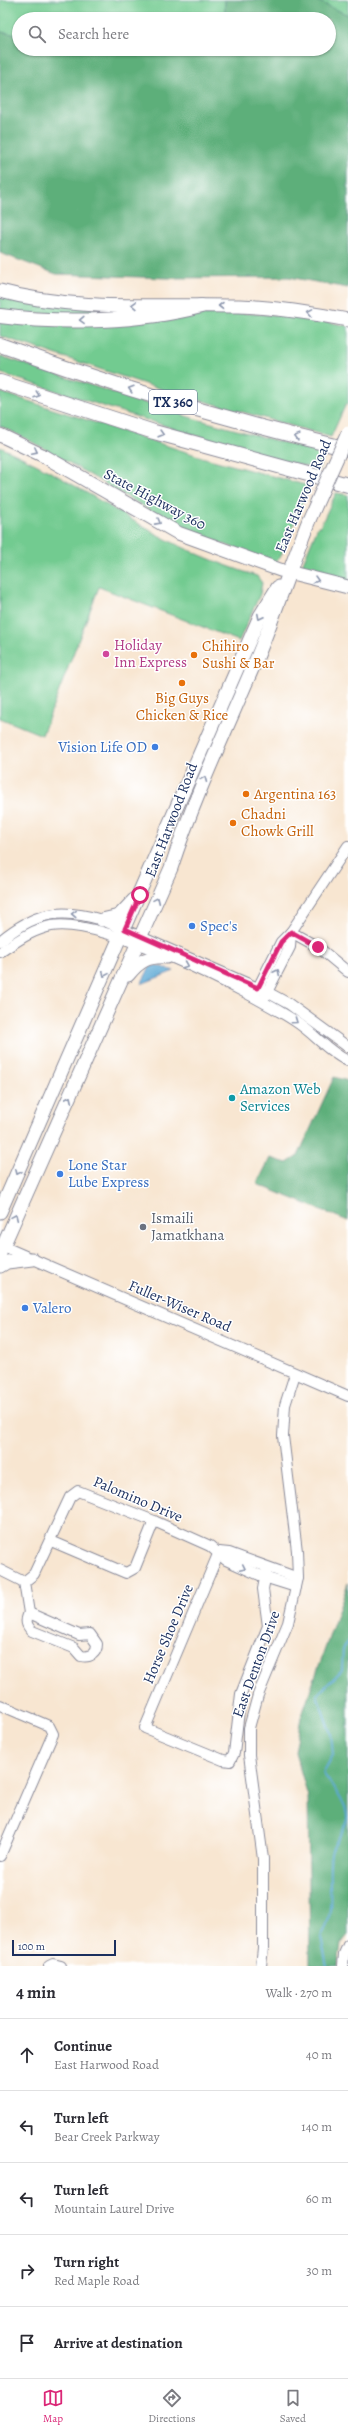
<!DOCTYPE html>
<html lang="en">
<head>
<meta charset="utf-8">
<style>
  :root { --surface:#fff; --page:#f7f7f7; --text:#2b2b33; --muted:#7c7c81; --line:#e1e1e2; --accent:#db2777 }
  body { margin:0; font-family:Alegreya,serif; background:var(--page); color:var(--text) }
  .scale { position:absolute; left:12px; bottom:10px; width:104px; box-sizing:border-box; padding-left:4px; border:2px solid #1b2f5e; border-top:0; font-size:11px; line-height:14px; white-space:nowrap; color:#1b2f5e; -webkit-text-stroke:3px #fff; paint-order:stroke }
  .stop { position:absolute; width:12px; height:12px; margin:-9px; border:3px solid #db2777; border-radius:50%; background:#fff }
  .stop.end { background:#db2777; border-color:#fff; box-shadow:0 1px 4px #0008 }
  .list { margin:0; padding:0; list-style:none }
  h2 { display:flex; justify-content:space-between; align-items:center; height:52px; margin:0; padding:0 16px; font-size:17px }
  h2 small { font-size:13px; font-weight:400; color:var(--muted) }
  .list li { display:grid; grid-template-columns:26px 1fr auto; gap:12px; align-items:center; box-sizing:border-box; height:72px; padding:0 16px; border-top:1px solid var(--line) }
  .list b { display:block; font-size:15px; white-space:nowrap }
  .list p { margin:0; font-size:13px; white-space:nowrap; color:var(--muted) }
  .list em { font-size:13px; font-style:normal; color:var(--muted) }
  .icon { flex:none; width:22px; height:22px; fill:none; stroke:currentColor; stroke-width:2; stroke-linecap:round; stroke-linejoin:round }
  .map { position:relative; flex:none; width:348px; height:1966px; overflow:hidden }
  .search { position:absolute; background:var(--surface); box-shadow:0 1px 3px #0004; left:12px; right:12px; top:12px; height:44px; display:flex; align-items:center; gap:10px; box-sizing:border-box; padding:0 14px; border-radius:22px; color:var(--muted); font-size:15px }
  .sheet { height:412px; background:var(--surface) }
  nav { display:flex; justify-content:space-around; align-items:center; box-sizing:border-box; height:56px; border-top:1px solid var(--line); background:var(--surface); font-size:11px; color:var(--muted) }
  nav a { display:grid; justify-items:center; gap:2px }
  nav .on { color:var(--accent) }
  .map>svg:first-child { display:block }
</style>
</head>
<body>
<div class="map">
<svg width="348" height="1966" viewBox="0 0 348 1966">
  <rect width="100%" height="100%" fill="#fff"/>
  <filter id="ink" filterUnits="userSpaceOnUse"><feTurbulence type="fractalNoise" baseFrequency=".025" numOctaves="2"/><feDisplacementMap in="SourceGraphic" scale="8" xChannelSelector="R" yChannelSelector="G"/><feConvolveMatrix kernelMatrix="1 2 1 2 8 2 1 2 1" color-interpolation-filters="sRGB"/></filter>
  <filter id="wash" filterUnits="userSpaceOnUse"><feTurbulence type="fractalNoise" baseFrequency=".012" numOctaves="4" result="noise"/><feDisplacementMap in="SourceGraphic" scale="16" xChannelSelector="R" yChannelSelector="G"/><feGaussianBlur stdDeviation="0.9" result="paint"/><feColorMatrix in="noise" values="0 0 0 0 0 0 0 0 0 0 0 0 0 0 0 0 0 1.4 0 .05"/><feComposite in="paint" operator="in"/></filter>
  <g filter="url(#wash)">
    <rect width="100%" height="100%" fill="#f8e6d1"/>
    <g fill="#72cb90" stroke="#467d77">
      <polygon points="0,0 225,0 225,19 215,19 204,13 192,19 19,19 19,35 0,32"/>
      <polygon points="315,0 348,0 348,15"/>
      <polygon points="0,296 107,310 107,312 84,314 0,313"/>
      <polygon points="235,313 299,316 348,326 348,405 346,404 331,437 151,386 0,336 0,320"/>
      <polygon points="0,356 189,417 325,454 318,470 219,443 0,373"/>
      <path d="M0,392L205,458L309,486L280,558L274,562C240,550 207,539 175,523C115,493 61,454 0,426Z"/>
      <path d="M0,447C55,471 104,504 156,534C188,551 222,565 257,576L262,583L260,594L239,641L99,587L42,735L0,718Z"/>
      <polygon points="336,493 348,495 348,582 300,570 318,526 320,527"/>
    </g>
    <g fill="#5daf7a" stroke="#3c6f6c">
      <polygon points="225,0 315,0 348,15 348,288 289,277 167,278 56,274 0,253 0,32 19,35 19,49 329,49 329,19 225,19"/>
      <polygon points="334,1077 348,1081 348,1221 257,1184 270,1158 287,1163 298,1156"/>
      <polygon points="348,1583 348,1935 341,1944 338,1966 310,1966 308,1796 295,1752 301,1717"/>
    </g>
    <polygon fill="#5ca8d4" stroke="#3c6c99" points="156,965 174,971 141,984 150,967"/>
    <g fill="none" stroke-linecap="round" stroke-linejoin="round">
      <path stroke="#5ca8d4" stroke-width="2" d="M327,1966L321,1937C338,1908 326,1885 331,1854C333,1842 346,1831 347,1818C348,1805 330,1783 323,1773L333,1755L331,1734L317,1695L342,1670L343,1647L348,1641"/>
    </g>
  </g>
  <g filter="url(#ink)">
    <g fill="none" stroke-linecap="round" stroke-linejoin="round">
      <defs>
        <g id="minor">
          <polyline points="291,932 318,947 348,972"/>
          <path d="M0,941C34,913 59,907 102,920L267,992L289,1004L348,1047"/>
          <path d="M0,952C16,942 31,930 51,926C103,917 249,991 295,1021C314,1033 328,1052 348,1061"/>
          <polyline points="255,994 281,942 291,932 348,846"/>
          <polyline points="264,998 290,947 291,932"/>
          <polyline points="0,1245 348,1396"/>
          <polyline points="51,1541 126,1573 135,1568 154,1521"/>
          <polyline points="219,1552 145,1728 223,1760 230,1761 234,1753 241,1694 268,1626 263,1589 267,1568"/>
          <polyline points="219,1552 229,1553 298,1578"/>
          <polyline points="0,1570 24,1582 29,1613"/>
          <polyline points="24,1582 34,1574 70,1497 78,1491 154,1521 210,1546 226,1560 264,1577 296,1587"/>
          <path d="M29,1613L79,1635L90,1634L97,1644C97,1653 90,1658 81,1656L74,1648L32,1631C26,1625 25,1621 29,1613Z"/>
          <polyline points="0,1705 49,1726 53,1734 0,1856"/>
          <polyline points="49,1966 53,1964 61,1966"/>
          <polyline points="261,1966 263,1948 263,1859 249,1755 249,1728 258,1695 288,1623 298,1578 297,1551 283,1436 285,1405 295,1374"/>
          <polyline points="343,1966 344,1954 348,1945"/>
        </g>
        <g id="major">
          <path d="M0,291C77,312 160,304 239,306C276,307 312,313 348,320"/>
          <polyline points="0,435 44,456 178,533 280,570 348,587"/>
          <polyline points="102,920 119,916 134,900"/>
          <path d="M128,975C140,960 148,956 167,957"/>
          <polyline points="0,1212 260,616 278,587"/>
          <path d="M0,1253L171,868C195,795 228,726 258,655C276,611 291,565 309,520"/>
          <polyline points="0,1266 7,1262 32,1259"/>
        </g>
        <g id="highway">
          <path d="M0,316C62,324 141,322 201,306"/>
          <path d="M0,345C114,386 230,421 348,449"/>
          <polyline points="0,382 154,432 348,485"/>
        </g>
      </defs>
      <use href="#minor" stroke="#8a8a98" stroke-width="12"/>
      <use href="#major" stroke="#8a8a98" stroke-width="15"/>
      <use href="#highway" stroke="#8a8a98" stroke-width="16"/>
      <use href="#minor" stroke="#fff" stroke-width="10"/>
      <use href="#major" stroke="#fff" stroke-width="13"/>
      <use href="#highway" stroke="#fff" stroke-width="14"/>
      <defs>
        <polyline id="major-bridge" points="309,520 348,433"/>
      </defs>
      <use href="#major-bridge" stroke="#8a8a98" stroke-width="15" stroke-linecap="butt"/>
      <use href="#major-bridge" stroke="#fff" stroke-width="13"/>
    </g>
    <defs><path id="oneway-chevron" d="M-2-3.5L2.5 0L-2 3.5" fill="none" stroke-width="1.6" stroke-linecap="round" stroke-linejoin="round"/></defs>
    <g stroke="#8d97ae">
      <use href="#oneway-chevron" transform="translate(134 305) rotate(-179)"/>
      <use href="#oneway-chevron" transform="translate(221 306) rotate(-180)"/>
      <use href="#oneway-chevron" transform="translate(310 313) rotate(-170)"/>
      <use href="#oneway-chevron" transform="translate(82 320) rotate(178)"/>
      <use href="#oneway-chevron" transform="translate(131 389) rotate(-163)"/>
      <use href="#oneway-chevron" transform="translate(37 395) rotate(19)"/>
      <use href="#oneway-chevron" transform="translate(161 434) rotate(16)"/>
      <use href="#oneway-chevron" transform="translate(297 437) rotate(-165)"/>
      <use href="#oneway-chevron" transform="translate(35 451) rotate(27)"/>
      <use href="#oneway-chevron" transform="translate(158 522) rotate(29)"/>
      <use href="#oneway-chevron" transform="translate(316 580) rotate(15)"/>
      <use href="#oneway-chevron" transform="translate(260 617) rotate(117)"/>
      <use href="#oneway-chevron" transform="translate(204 779) rotate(-67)"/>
      <use href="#oneway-chevron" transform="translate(157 900) rotate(-66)"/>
      <use href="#oneway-chevron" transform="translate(74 914) rotate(-177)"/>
      <use href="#oneway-chevron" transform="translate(186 965) rotate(23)"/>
      <use href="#oneway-chevron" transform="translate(277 972) rotate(-64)"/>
      <use href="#oneway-chevron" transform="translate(105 974) rotate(114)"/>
      <use href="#oneway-chevron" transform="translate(295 1021) rotate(35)"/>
      <use href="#oneway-chevron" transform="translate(69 1099) rotate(-65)"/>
      <use href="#oneway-chevron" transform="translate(18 1172) rotate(114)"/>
      <use href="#oneway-chevron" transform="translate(15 1217) rotate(-66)"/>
      <use href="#oneway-chevron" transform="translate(243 1568) rotate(25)"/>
    </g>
  </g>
  <g fill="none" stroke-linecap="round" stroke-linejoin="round" filter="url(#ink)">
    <polyline stroke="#db2777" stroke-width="5" points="140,895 125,929 258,988 281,942 291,932 318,947"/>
  </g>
  <circle fill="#d1479c" stroke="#fff" stroke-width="1.5" cx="106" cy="654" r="4"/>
  <g fill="#e8710a" stroke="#fff" stroke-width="1.5">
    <circle cx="194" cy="655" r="4"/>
    <circle cx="182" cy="683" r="4"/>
    <circle cx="246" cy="794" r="4"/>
    <circle cx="233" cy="823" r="4"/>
  </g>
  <g fill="#3f7fe0" stroke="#fff" stroke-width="1.5">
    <circle cx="155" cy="747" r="4"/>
    <circle cx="192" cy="926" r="4"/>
    <circle cx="60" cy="1174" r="4"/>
    <circle cx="25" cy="1308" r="4"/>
  </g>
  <circle fill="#0f9aa8" stroke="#fff" stroke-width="1.5" cx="232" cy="1098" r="4"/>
  <circle fill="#6b7280" stroke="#fff" stroke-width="1.5" cx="143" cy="1227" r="4"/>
  <g text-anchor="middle" stroke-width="3" stroke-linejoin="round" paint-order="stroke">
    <rect fill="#fff" stroke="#5f6d8e" stroke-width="1" x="149" y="390" width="48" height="24" rx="3"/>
    <g font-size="14" font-weight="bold" fill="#1b2f5e">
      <text x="173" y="407">TX 360</text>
    </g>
    <g font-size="15" fill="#1b2f5e" stroke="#fff">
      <text transform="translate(303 496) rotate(-67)" y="5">East Harwood Road</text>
      <text transform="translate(155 499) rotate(28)" y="5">State Highway 360</text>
      <text transform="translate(171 820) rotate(-69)" y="5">East Harwood Road</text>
      <text transform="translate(180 1306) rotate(23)" y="5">Fuller-Wiser Road</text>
      <text transform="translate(138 1499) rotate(23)" y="5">Palomino Drive</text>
      <text transform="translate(168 1634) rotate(-67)" y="5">Horse Shoe Drive</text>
      <text transform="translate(256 1664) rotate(-70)" y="5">East Denton Drive</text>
    </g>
    <g font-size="15" fill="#b23c85" stroke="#fff" text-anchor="start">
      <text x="114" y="650">Holiday<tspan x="114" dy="17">Inn Express</tspan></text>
    </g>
    <g font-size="15" fill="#c56008" stroke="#fff" text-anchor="start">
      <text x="202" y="651">Chihiro<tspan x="202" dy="17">Sushi &amp; Bar</tspan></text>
      <text x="182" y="703" text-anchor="middle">Big Guys<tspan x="182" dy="17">Chicken &amp; Rice</tspan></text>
      <text x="254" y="799">Argentina 163</text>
      <text x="241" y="819">Chadni<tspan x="241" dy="17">Chowk Grill</tspan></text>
    </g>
    <g font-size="15" fill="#366cbe" stroke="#fff" text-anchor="start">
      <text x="147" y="752" text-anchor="end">Vision Life OD</text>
      <text x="200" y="931">Spec's</text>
      <text x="68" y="1170">Lone Star<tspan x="68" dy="17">Lube Express</tspan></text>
      <text x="33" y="1313">Valero</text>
    </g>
    <g font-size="15" fill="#0d838f" stroke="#fff" text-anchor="start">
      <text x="240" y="1094">Amazon Web<tspan x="240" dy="17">Services</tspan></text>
    </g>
    <g font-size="15" fill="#5b616d" stroke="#fff" text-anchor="start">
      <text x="151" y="1223">Ismaili<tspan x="151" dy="17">Jamatkhana</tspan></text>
    </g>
  </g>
</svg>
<div class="scale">100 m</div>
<div class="stop" style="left:140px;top:895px"></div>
<div class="stop end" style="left:318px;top:947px"></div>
<div class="search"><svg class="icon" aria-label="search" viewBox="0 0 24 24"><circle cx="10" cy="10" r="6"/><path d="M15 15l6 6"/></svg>Search here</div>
</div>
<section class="sheet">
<h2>4 min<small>Walk · 270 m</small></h2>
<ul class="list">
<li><svg class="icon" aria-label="ahead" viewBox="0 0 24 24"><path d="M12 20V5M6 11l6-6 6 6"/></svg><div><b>Continue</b><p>East Harwood Road</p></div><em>40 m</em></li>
<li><svg class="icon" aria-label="left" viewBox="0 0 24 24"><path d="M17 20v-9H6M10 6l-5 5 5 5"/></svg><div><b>Turn left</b><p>Bear Creek Parkway</p></div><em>140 m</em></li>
<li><svg class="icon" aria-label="left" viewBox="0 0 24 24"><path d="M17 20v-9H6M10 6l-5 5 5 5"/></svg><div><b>Turn left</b><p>Mountain Laurel Drive</p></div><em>60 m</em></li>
<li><svg class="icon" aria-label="right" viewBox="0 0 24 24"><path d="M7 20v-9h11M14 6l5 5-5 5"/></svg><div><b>Turn right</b><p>Red Maple Road</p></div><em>30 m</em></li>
<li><svg class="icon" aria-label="arrive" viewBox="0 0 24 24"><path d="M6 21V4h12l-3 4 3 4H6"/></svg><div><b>Arrive at destination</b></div></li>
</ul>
</section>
<nav>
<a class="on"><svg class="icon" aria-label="map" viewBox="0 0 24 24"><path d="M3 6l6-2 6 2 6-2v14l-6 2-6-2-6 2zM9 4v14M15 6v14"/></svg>Map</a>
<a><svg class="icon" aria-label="directions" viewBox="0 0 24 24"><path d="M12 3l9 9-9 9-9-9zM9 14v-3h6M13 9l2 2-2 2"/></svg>Directions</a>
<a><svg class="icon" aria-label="saved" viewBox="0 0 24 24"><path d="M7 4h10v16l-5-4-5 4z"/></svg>Saved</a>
</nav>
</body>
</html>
